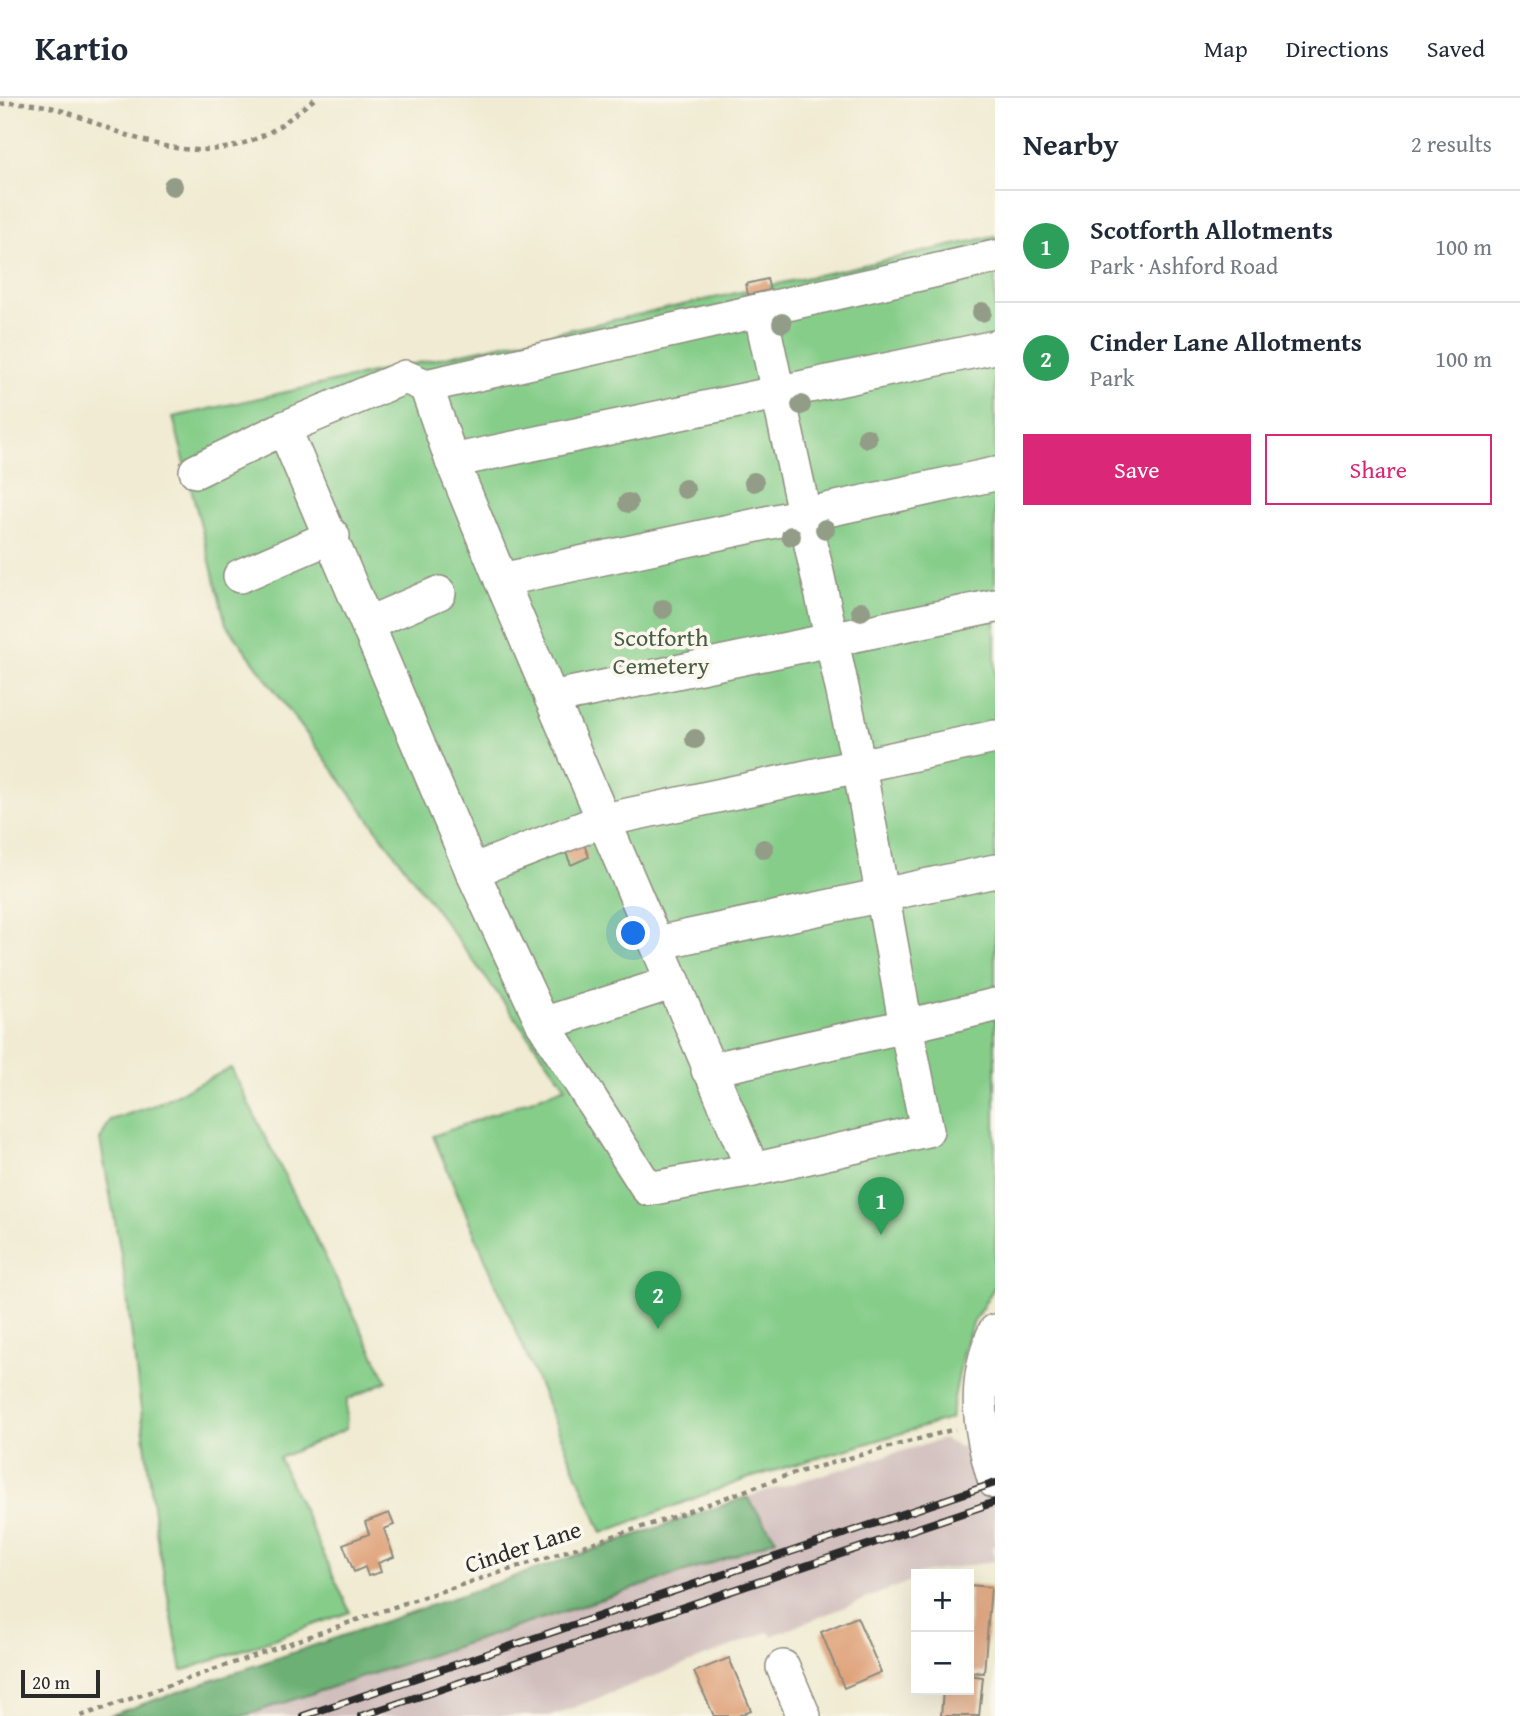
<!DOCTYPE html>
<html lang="en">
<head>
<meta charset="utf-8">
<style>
  :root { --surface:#fff; --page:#f6f6f7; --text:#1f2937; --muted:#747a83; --line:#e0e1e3; --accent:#db2777 }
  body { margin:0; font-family:"Gentium Book Plus",serif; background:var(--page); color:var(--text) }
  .controls { position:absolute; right:21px; bottom:21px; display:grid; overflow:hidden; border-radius:0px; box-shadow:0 7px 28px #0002 }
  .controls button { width:63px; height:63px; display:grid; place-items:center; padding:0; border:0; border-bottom:2px solid var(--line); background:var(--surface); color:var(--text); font:35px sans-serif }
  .scale { position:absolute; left:21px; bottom:18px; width:79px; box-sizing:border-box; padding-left:7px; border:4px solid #2b2b2b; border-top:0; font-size:19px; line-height:24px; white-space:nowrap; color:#2b2b2b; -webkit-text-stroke:5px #fbf7ec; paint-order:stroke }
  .you { position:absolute; left:634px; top:836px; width:24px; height:24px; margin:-18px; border:5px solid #fff; border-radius:50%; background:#1a73e8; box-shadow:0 0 0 10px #1a73e833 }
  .badge { display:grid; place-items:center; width:46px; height:46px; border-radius:50%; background:var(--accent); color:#fff; font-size:23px; font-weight:700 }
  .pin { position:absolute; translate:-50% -58px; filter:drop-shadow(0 2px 4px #0008) }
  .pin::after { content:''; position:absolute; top:37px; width:24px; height:21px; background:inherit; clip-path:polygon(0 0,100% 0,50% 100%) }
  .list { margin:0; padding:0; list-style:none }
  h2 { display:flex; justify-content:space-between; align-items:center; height:91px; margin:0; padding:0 28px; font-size:30px }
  h2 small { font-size:23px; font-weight:400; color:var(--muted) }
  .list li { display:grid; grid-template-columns:46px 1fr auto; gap:21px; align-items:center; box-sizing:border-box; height:112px; padding:0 28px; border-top:2px solid var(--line) }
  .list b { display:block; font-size:26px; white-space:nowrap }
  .list p { margin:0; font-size:23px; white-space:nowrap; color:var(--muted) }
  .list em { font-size:23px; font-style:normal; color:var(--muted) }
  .actions { display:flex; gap:14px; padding:21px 28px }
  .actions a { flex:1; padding:16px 0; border:2px solid var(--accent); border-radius:0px; text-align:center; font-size:24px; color:var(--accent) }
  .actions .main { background:var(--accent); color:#fff }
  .map { position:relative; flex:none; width:995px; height:1618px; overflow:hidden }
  header { display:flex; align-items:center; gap:42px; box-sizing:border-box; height:98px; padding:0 35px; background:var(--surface); border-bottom:2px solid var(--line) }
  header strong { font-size:33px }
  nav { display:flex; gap:38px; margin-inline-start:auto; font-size:24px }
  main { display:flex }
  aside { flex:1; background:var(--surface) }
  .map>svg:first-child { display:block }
</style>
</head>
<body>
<header>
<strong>Kartio</strong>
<nav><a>Map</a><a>Directions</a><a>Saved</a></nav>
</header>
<main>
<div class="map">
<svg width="995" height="1618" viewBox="0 0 995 1618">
  <rect width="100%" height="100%" fill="#fbf7ec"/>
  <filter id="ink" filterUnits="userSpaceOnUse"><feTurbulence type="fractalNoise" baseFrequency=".0143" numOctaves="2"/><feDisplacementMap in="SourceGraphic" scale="14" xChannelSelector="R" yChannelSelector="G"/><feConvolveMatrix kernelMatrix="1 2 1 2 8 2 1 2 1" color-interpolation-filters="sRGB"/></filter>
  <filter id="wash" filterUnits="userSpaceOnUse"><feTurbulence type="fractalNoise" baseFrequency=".00686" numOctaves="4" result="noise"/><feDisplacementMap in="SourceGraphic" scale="28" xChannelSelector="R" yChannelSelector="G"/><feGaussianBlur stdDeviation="1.57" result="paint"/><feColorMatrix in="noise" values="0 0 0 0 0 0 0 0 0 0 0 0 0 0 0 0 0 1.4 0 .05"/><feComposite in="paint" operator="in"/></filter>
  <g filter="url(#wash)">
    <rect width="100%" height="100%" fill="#f0ebd2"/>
    <polygon fill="#d1bfbd" points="995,1338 995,1447 992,1449 995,1463 916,1476 916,1481 772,1538 768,1534 552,1618 108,1618 747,1399 943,1341 960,1349"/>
    <g fill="#85cd89" stroke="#587c5a" stroke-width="2">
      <polygon points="995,138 995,1188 974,1223 964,1250 950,1321 746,1381 602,1435 433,1038 566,989 226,526 173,319"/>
      <polygon points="231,970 387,1283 347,1302 346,1331 279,1360 350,1514 182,1573 157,1440 123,1167 100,1042 110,1022 152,1008"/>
    </g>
    <polygon fill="#6cb075" stroke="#4c6e50" stroke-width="2" points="747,1399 776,1441 725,1461 243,1618 108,1618"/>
    <g id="blocks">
      <g fill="#de9f76">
        <polygon points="767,181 770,192 748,197 746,186"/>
        <polygon points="580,736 589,759 571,767 561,743"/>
        <polygon points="389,1415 394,1427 384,1431 394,1459 378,1465 381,1474 368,1478 365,1469 354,1474 343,1446 369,1436 365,1424"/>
        <polygon points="969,1487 991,1489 984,1575 969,1574"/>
        <polygon points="857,1519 881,1574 844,1590 821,1534"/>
        <polygon points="729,1560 751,1612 738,1618 714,1618 694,1574"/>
        <polygon points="969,1577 983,1579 979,1618 941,1618 943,1592 969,1592"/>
      </g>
    </g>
  </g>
  <g filter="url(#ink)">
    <use href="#blocks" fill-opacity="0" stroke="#8e8b7e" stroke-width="2"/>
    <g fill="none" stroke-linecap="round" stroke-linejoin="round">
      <defs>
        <g id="minor">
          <polyline points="426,288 452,363 501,482 753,1072"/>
          <polyline points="284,330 472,773 543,926 648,1091 753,1072 927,1032 906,928 995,907"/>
          <polyline points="452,363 995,249"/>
          <polyline points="196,373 284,330 405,279 426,288 995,159"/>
          <polyline points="240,478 333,438"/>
          <polyline points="501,482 995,376"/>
          <polyline points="369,525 439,495"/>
          <polyline points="551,600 995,508"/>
          <polyline points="472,773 604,722 995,639"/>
          <polyline points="657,845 995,773"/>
          <polyline points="543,926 674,884"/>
          <polyline points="708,972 906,928 859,668 760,212"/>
          <path d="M995,1233C972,1284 979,1332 995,1384"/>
          <polyline points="783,1569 804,1618"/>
        </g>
      </defs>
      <use href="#minor" stroke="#8e8b7e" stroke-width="36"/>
      <g stroke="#8e8b7e" stroke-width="4.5" stroke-dasharray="5 5" stroke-linecap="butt">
        <path d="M0,6C38,2 59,11 93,24C154,49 211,68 273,32C288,23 302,10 316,0"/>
        <polyline points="81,1618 411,1503 670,1420 788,1377 955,1331"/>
      </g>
      <use href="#minor" stroke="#fff" stroke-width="33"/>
      <defs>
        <g id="rail">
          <polyline points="303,1618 995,1385"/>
          <polyline points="361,1618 995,1404"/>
        </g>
      </defs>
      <use href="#rail" stroke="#2b2b2b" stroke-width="8"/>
      <use href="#rail" stroke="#fbf7ec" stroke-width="5" stroke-dasharray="16" stroke-linecap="butt"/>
    </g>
    <g fill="#929c86">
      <circle cx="173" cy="88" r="10"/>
      <circle cx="982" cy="214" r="10"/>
      <circle cx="782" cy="225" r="10"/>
      <circle cx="801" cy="307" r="10"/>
      <circle cx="867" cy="340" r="10"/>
      <circle cx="754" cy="384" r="10"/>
      <circle cx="685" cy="391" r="10"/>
      <circle cx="628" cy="405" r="10"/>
      <circle cx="825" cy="431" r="10"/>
      <circle cx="791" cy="438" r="10"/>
      <circle cx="663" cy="511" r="10"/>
      <circle cx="861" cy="513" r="10"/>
      <circle cx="695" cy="641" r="10"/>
      <circle cx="764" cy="751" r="10"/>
    </g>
  </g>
  <g text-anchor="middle" stroke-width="7" stroke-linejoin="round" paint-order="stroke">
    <g font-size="24" fill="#465c47" stroke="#fbf7ec">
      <text x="661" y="548">Scotforth<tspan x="661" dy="28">Cemetery</tspan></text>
    </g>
    <g font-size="24" fill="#2b2b2b" stroke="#fbf7ec">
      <text transform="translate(523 1449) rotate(-18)" y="8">Cinder Lane</text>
    </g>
  </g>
</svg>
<div class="controls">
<button>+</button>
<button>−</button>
</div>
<div class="scale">20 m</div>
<div class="you"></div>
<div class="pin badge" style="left:881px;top:1137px;background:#2e9e5b">1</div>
<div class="pin badge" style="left:658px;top:1231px;background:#2e9e5b">2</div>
</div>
<aside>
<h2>Nearby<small>2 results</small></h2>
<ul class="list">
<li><span class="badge" style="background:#2e9e5b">1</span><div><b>Scotforth Allotments</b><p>Park · Ashford Road</p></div><em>100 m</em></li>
<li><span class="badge" style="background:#2e9e5b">2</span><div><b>Cinder Lane Allotments</b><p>Park</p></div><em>100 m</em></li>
</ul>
<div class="actions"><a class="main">Save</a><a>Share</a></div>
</aside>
</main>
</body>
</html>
